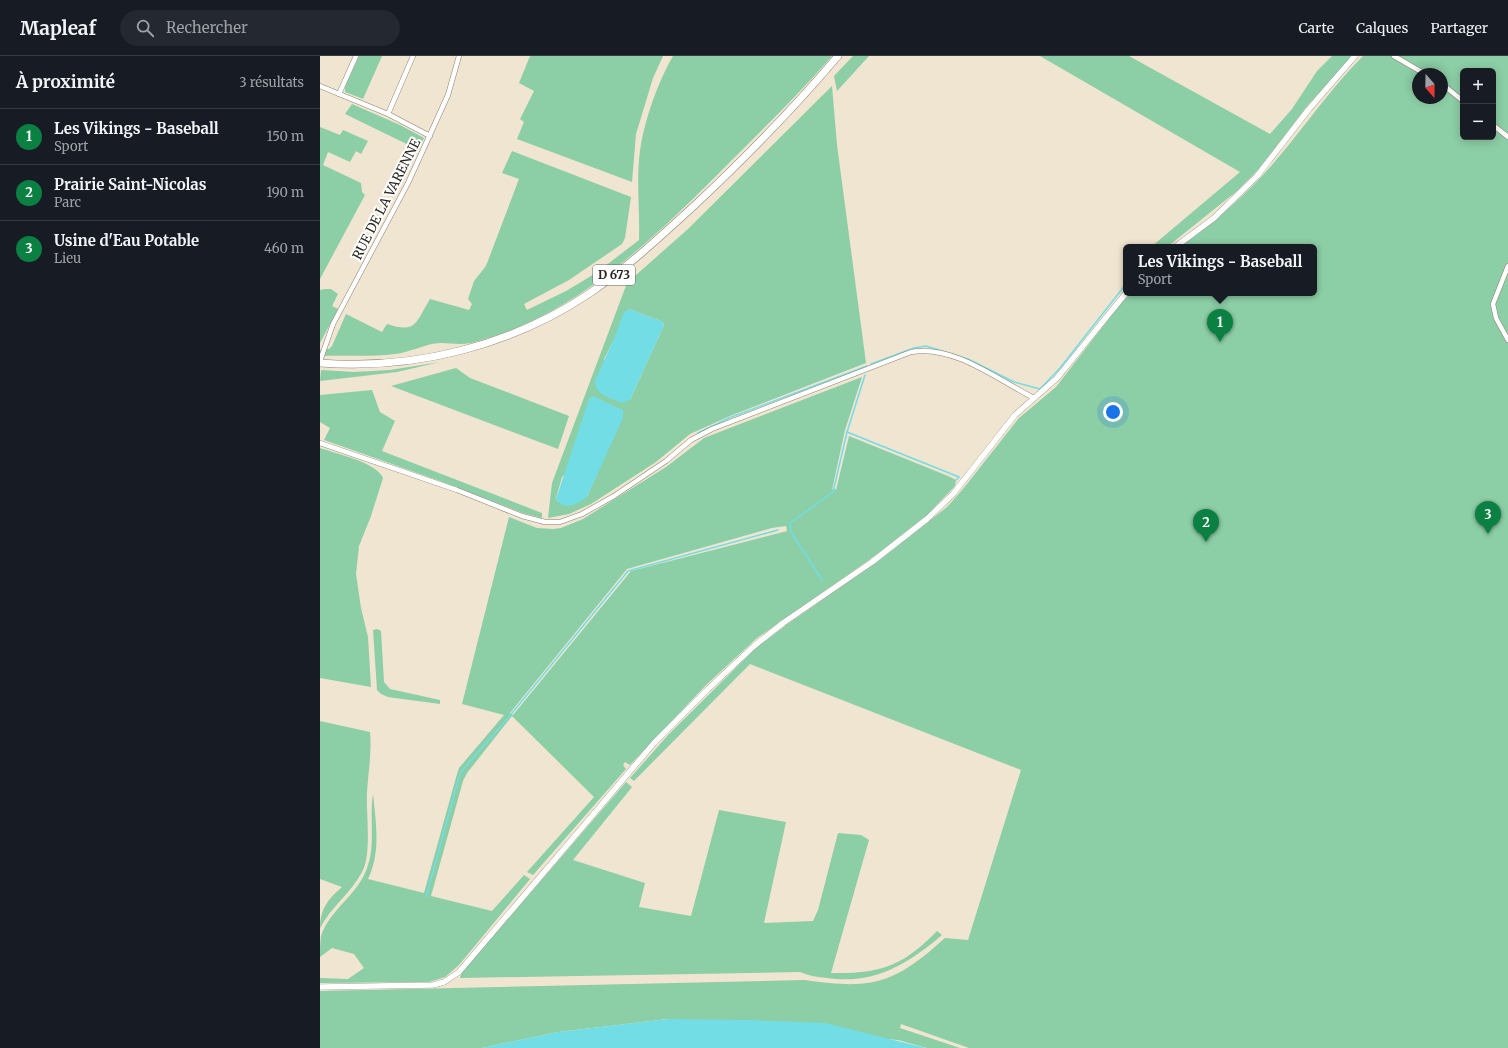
<!DOCTYPE html>
<html lang="fr">
<head>
<meta charset="utf-8">
<style>
  :root { --surface:#171b24; --page:#242831; --text:#f1f3f6; --muted:#9ea1a6; --line:#363941; --accent:#0b8043 }
  body { margin:0; font-family:Merriweather,serif; background:var(--page); color:var(--text) }
  .controls { position:absolute; right:12px; top:12px; display:grid; overflow:hidden; border-radius:6px; box-shadow:0 2px 10px #0003 }
  .controls button { width:36px; height:36px; display:grid; place-items:center; padding:0; border:0; border-bottom:1px solid var(--line); background:var(--surface); color:var(--text); font:20px sans-serif }
  .compass { position:absolute; left:1092px; top:12px; width:36px; height:36px; border-radius:50%; background:var(--surface); box-shadow:0 2px 10px #0003; rotate:160deg }
  .you { position:absolute; left:793px; top:356px; width:14px; height:14px; margin:-10px; border:3px solid #fff; border-radius:50%; background:#1a73e8; box-shadow:0 0 0 6px #1a73e833 }
  .badge { display:grid; place-items:center; width:26px; height:26px; border-radius:50%; background:var(--accent); color:#fff; font-size:13px; font-weight:700 }
  .pin { position:absolute; translate:-50% -33px; filter:drop-shadow(0 1px 2px #0008) }
  .pin::after { content:''; position:absolute; top:21px; width:14px; height:12px; background:inherit; clip-path:polygon(0 0,100% 0,50% 100%) }
  .popup { position:absolute; left:803px; top:188px; width:194px; height:52px; box-sizing:border-box; display:grid; place-content:center; border-radius:6px; background:var(--surface); filter:drop-shadow(0 1px 3px #0005); font-size:13px; white-space:nowrap; color:var(--muted) }
  .popup b { font-size:15px; color:var(--text) }
  .popup::after { content:''; position:absolute; left:50%; top:100%; margin-left:-8px; border:8px solid transparent; border-top-color:var(--surface) }
  .list { margin:0; padding:0; list-style:none }
  h2 { display:flex; justify-content:space-between; align-items:center; height:52px; margin:0; padding:0 16px; font-size:17px }
  h2 small { font-size:13px; font-weight:400; color:var(--muted) }
  .list li { display:grid; grid-template-columns:26px 1fr auto; gap:12px; align-items:center; box-sizing:border-box; height:56px; padding:0 16px; border-top:1px solid var(--line) }
  .list b { display:block; font-size:15px; white-space:nowrap }
  .list p { margin:0; font-size:13px; white-space:nowrap; color:var(--muted) }
  .list em { font-size:13px; font-style:normal; color:var(--muted) }
  .icon { flex:none; width:22px; height:22px; fill:none; stroke:currentColor; stroke-width:2; stroke-linecap:round; stroke-linejoin:round }
  .map { position:relative; flex:none; width:1188px; height:992px; overflow:hidden }
  header { display:flex; align-items:center; gap:24px; box-sizing:border-box; height:56px; padding:0 20px; background:var(--surface); border-bottom:1px solid var(--line) }
  header strong { font-size:19px }
  nav { display:flex; gap:22px; margin-inline-start:auto; font-size:14px }
  .search { width:280px; height:36px; background:var(--page); display:flex; align-items:center; gap:10px; box-sizing:border-box; padding:0 14px; border-radius:22px; color:var(--muted); font-size:15px }
  main { display:flex }
  aside { flex:1; background:var(--surface) }
  .map>svg:first-child { display:block }
</style>
</head>
<body>
<header>
<strong>Mapleaf</strong>
<div class="search"><svg class="icon" aria-label="search" viewBox="0 0 24 24"><circle cx="10" cy="10" r="6"/><path d="M15 15l6 6"/></svg>Rechercher</div>
<nav><a>Carte</a><a>Calques</a><a>Partager</a></nav>
</header>
<main>
<aside>
<h2>À proximité<small>3 résultats</small></h2>
<ul class="list">
<li><span class="badge">1</span><div><b>Les Vikings - Baseball</b><p>Sport</p></div><em>150 m</em></li>
<li><span class="badge">2</span><div><b>Prairie Saint-Nicolas</b><p>Parc</p></div><em>190 m</em></li>
<li><span class="badge">3</span><div><b>Usine d'Eau Potable</b><p>Lieu</p></div><em>460 m</em></li>
</ul>
</aside>
<div class="map">
<svg width="1188" height="992" viewBox="0 0 1188 992">
  <rect width="100%" height="100%" fill="#f0e5d0"/>
  <g fill="#8ccea6" fill-rule="evenodd">
    <polygon points="39,0 62,0 43,43 25,36 25,31"/>
    <polygon points="210,0 343,0 333,22 316,78 312,126 197,83 204,66 200,63 214,35 199,27"/>
    <path d="M353,0H512C480,37 445,71 410,106C336,180 257,261 151,287C140,289 131,287 120,287C107,287 89,297 75,298C50,301 25,299 0,300V294L9,293L12,290L26,258L62,276L67,268C97,278 96,266 110,243L149,254L152,248L148,243L154,225L166,210L199,123L182,117L192,95L311,141L305,182L302,188L249,224L204,248L207,254L246,235L276,217L319,184C320,154 316,124 320,95C324,65 338,26 353,0Z"/>
    <polygon points="533,0 549,0 517,35 514,20"/>
    <polygon points="720,0 809,0 950,78 972,53 997,15 1012,0 1032,0 988,49 937,115 917,135 847,191 831,191 920,116"/>
    <path d="M1043,0H1188V992H649L581,968L580,972L640,992H607L578,984L348,963L238,976L162,992H0V935L485,924C553,934 574,928 625,882L648,884L701,714L430,608L314,725L310,722L349,678L437,591L466,569L558,505L627,451L643,433L699,362L736,331L801,247L811,237H994V191H860C895,165 929,137 957,103C986,69 1011,32 1043,0ZM1143,15H1173V81H1143ZM1098,18H1122V42H1098Z"/>
    <path d="M512,30L517,89L546,307L410,360L370,378L336,406L271,448L249,458L228,462L232,427L307,227L368,173ZM309,253L343,266L344,269L310,344L284,303ZM303,358L267,441L238,446L236,442L242,421Z"/>
    <polygon points="32,48 80,69 104,82 99,94 25,58"/>
    <polygon points="0,71 20,79 23,74 48,85 41,98 36,95 30,106 8,96 3,109 41,127 42,136 45,139 0,223"/>
    <polygon points="5,233 11,233 18,238 12,250 18,253 0,287 0,234"/>
    <polygon points="120,306 77,316 0,325 1,314 34,316 70,314"/>
    <polygon points="136,312 150,322 249,360 238,393 71,330"/>
    <path d="M542,321L525,374L512,434L514,432L516,434L529,380L628,420L636,424L635,430L606,460L556,499L437,582L387,628L310,709L305,706L303,709L306,713L213,819L207,816L274,741L192,660L147,717L143,725L111,840L172,855L204,819L210,823L139,909L125,921L109,926L0,927V922L28,923L44,912L34,898L12,892L0,901C0,895 0,886 1,880C10,853 38,839 47,812C56,789 49,762 53,738C56,767 61,796 48,823L104,837L137,718L139,712L184,659L142,648L189,461L217,472L233,473L241,472L263,463L346,411L384,382ZM466,470L467,475L311,515L193,659L190,657L307,513L452,472Z"/>
    <polygon points="52,334 60,356 75,365 62,395 222,457 222,462 203,457 120,425 4,384 10,372 0,366 0,339"/>
    <path d="M0,392C17,398 56,406 63,422L51,460L39,490L36,518L41,552L48,581L51,631L0,622Z"/>
    <polygon points="57,573 61,575 64,626 70,633 120,644 120,648 68,641 61,638 57,634 53,574"/>
    <path d="M0,665L50,676C52,697 48,717 47,737C46,758 52,798 42,816C31,837 11,851 0,872C0,853 8,843 22,831L0,823Z"/>
    <path d="M306,726L312,731L253,804L325,827L319,851L371,860L399,754L466,766L444,867L493,865L498,854L518,777L541,779L549,784L511,917C560,918 583,910 617,875L622,879C588,908 554,929 507,922C498,921 489,920 480,916L140,922L142,916Z"/>
  </g>
  <g fill="#72dde5">
    <path d="M309,253L343,266L344,269L310,344L302,347C291,342 274,339 275,325L295,280L304,256Z"/>
    <path d="M273,340L303,354V362L267,441C257,449 244,455 236,443L269,343Z"/>
    <polygon points="348,963 432,964 505,967 606,992 162,992 238,976"/>
  </g>
  <g fill="none" stroke-linecap="round" stroke-linejoin="round">
    <g stroke="#72dde5" stroke-width="1.5">
      <polyline points="551,308 594,292 606,290 648,303 694,326 720,333 740,312 806,228"/>
      <polyline points="527,376 639,421 636,424"/>
      <polyline points="378,377 409,362 547,310"/>
      <polyline points="502,524 471,476 470,467 513,436 527,376 545,319"/>
      <polyline points="106,841 140,717 188,662 308,515 458,474"/>
    </g>
    <defs>
      <g id="minor">
        <polyline points="1074,0 1105,18"/>
        <polyline points="1122,28 1143,45"/>
        <polyline points="0,30 68,58 110,80"/>
        <polyline points="19,38 36,0"/>
        <polyline points="68,58 93,0"/>
        <polyline points="1173,69 1188,81"/>
        <polyline points="1188,210 1173,248 1176,262 1188,284"/>
        <polyline points="0,305 13,268 88,127 128,39 139,0"/>
        <path d="M0,387L137,434L202,460L225,466H240L262,458L294,440L346,405L371,384L392,373L591,296C633,288 678,324 714,342"/>
      </g>
      <g id="tertiary">
        <polyline points="855,191 894,162 937,120 989,53 1035,0"/>
        <polyline points="0,931 113,929 124,926 139,916 334,687 388,633 434,590 463,567 552,506 607,463 633,438 695,359 737,322 806,237"/>
      </g>
      <path id="primary" d="M0,307C95,314 191,290 270,237C308,211 342,179 376,148C426,101 474,52 518,0"/>
    </defs>
    <use href="#minor" stroke="#8b816f" stroke-width="5.5"/>
    <use href="#tertiary" stroke="#8b816f" stroke-width="6"/>
    <use href="#primary" stroke="#8b816f" stroke-width="8"/>
    <use href="#minor" stroke="#fff" stroke-width="4.5"/>
    <use href="#tertiary" stroke="#fff" stroke-width="5.5"/>
    <use href="#primary" stroke="#fff" stroke-width="7"/>
  </g>
  <g text-anchor="middle" stroke-width="4" stroke-linejoin="round" paint-order="stroke">
    <rect fill="#fff" stroke="#696662" stroke-width="1" x="273" y="209" width="42" height="20" rx="3"/>
    <g font-size="12" font-weight="bold" fill="#29251e">
      <text x="294" y="223">D 673</text>
    </g>
    <g font-size="13" fill="#29251e" stroke="#fff">
      <text transform="translate(66 143) rotate(-63)" y="5">RUE DE LA VARENNE</text>
    </g>
  </g>
</svg>
<div class="controls">
<button>+</button>
<button>−</button>
</div>
<svg class="compass" viewBox="-18 -18 36 36"><path d="M0-13l5 13h-10z" fill="#e53935"/><path d="M0 13l5-13h-10z" fill="#9ea1a6"/></svg>
<div class="you"></div>
<div class="pin badge" style="left:900px;top:286px">1</div>
<div class="popup"><b>Les Vikings - Baseball</b>Sport</div>
<div class="pin badge" style="left:886px;top:486px">2</div>
<div class="pin badge" style="left:1168px;top:478px">3</div>
</div>
</main>
</body>
</html>
